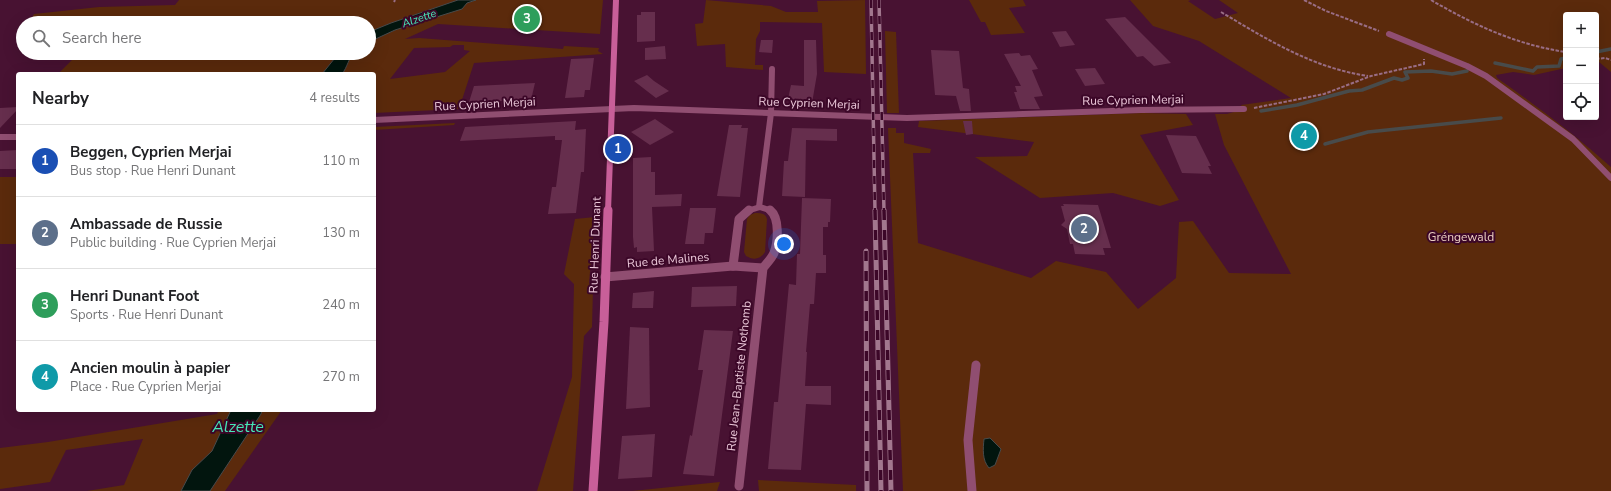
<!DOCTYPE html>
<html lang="en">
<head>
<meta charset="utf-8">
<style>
  :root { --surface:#fff; --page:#f2f2f2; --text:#202124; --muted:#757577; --line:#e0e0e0; --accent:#2b725e }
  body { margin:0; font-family:"Nunito Sans",sans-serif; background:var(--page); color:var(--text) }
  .controls { position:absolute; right:12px; top:12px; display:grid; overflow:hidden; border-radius:4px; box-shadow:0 4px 16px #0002 }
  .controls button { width:36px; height:36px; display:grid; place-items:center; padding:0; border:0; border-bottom:1px solid var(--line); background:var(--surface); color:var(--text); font:20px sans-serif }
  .you { position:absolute; left:784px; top:244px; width:14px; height:14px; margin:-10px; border:3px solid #fff; border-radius:50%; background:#1a73e8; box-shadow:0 0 0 6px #1a73e833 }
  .badge { display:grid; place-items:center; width:26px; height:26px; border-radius:50%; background:var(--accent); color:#fff; font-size:13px; font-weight:700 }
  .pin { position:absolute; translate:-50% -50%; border:2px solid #fff; box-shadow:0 1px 4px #0006 }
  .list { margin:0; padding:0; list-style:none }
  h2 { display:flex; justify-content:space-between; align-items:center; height:52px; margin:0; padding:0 16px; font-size:17px }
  h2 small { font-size:13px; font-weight:400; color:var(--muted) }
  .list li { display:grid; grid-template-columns:26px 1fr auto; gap:12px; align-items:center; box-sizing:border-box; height:72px; padding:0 16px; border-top:1px solid var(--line) }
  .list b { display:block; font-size:15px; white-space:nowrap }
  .list p { margin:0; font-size:13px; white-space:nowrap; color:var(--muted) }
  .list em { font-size:13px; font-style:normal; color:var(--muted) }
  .icon { flex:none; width:22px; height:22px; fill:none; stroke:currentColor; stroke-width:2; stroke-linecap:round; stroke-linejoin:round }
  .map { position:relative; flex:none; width:1611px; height:491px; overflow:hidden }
  .search { position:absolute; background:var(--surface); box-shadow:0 4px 16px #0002; left:16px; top:16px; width:360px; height:44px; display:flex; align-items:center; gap:10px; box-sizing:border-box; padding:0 14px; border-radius:22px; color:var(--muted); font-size:15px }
  .panel { position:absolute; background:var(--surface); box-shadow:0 4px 16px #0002; left:16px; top:72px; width:360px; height:340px; border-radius:4px }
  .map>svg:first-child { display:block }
</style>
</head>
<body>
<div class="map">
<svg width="1611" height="491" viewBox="0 0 1611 491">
  <rect width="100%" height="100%" fill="#481232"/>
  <g fill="#5b2a0c" fill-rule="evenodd">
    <polygon points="179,0 458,0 391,23 369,32 369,23 29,23 34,14 99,7 175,5"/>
    <path d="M476,0H603L600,34L438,24L405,39L419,38L563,49L564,46L599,48L598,51L603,54L474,63L459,109L374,113V74H342C354,57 344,53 369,53V42L395,30ZM453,45H464V50L470,51L445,72L390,79L414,48L450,47Z"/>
    <polygon points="706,0 771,6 786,12 818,12 817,1 865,0 866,74 824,72 822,23 760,22 760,31 756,39 755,65 763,65 763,70 726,67 725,44 697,46 695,24 703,23"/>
    <polygon points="969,0 1023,0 1026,6 1009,8 1025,33 991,35 985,22 981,22"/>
    <path d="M1130,0H1191L1188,1L1215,19L1238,13L1219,0H1611V72L1599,62H1596V15H1566V68L1534,75L1513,72L1496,75L1497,78C1537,106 1575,135 1611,167V491H903L888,128H896V133H904V143L931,149L930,153H913L918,243L1031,278L1056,261L1106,272L1138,309L1176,278L1179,222L1193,221L1229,273L1291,274L1224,145L1215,114H1227L1244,109L1241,105L1291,98L1199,41L1153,26Z"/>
    <polygon points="885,31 896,32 899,113 887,113"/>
    <polygon points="79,53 339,53 322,74 58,74"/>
    <polygon points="1143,113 1186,114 1193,125 1140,135 1179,200 1160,206 1113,193 1040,198 975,157 1027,156 1034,142 918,127 919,121"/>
    <polygon points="455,123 454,125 374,130 374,127"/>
    <rect x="0" y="177" width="18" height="67"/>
    <path d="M755,213C761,213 765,213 767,219L765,252C760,260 753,260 746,256L744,252L747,219L750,215Z"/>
    <polygon points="595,217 589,283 593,288 592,327 584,336 573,491 537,491 572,377 574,284 564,274 575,219"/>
    <polygon points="219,410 231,410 212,451 192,470 181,491 87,491 124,485 143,439 66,450 50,482 0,489 0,448 48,442 217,414"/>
    <polygon points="262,410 282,410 225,491 210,491 261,414"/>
    <polygon points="758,480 856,485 856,491 759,491"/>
    <polygon points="720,482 717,491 632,491"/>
  </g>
  <g fill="#02150e" stroke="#484b4b">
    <polygon points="458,0 476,0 467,3 462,9 395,30 369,42 369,32 391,23"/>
    <path d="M339,53H354C349,57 347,68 342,74H322Z"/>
    <polygon points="231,410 262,410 261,414 210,491 181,491 192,470 212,451"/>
    <path d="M990,438L1001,449L995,465L989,468C982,460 983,449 984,439Z"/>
  </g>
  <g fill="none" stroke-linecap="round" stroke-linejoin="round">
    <g stroke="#484b4b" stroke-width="3.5">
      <polyline points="1596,52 1611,49"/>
      <polyline points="1495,63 1533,71 1537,67 1559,66 1561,59 1566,58"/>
      <polyline points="1261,111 1297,105 1349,91 1362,90 1394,78 1402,80 1408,78 1405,72 1431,71 1452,74 1467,71"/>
      <polyline points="1325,144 1368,132 1501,118"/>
    </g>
  </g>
  <g fill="#662e4d">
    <polygon points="641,12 655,12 655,41 637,42 637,15 641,15"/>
    <polygon points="1125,17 1171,63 1154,66 1143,56 1137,57 1105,19"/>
    <polygon points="1066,31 1075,45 1060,47 1052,32"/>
    <polygon points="761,40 773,40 772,53 759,52"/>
    <polygon points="804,40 816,40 817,74 811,109 804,109 804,100 788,99 791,85 804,86"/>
    <polygon points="665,46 666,59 645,60 645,48"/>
    <polygon points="931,50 959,51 963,88 969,89 971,111 960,111 956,96 935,95"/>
    <polygon points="1019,53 1021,56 1030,55 1038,69 1032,70 1043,96 1034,97 1040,109 1020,109 1014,92 1017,92 1015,86 1021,86 1004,54"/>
    <polygon points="594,58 590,90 585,90 584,97 565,98 571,59"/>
    <polygon points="1095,68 1105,84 1085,86 1075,69"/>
    <polygon points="647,75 654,81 669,91 656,98 634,81"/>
    <polygon points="535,83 531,100 469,102 474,86"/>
    <polygon points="18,107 18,109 0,128 0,108"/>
    <polygon points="655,119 674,132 650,145 631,132"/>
    <polygon points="576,121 575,130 586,129 584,172 581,172 576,213 548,214 552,187 556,187 562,140 555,140 555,136 460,141 465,127"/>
    <polygon points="963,121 972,121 973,134 966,135"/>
    <polygon points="729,125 742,125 741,128 748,128 740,197 717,196"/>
    <polygon points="792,128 837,129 837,141 806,140 805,197 782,196 784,161 788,161"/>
    <polygon points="1166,135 1196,136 1211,166 1208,166 1212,174 1182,173"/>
    <polygon points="18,150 18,169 0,169 0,151"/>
    <polygon points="651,157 651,172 655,172 655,195 682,194 681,206 652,207 654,251 637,252 637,247 634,248 633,237 633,158"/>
    <polygon points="802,198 831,199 830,222 828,222 828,227 823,227 823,255 826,255 826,273 816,273 814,304 810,304 806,352 807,352 805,386 831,386 831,405 806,404 801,470 768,469 774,402 778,402 789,284 796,285 797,254 800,254"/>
    <polygon points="1063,204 1098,205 1111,248 1103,248 1105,255 1075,254 1073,244 1070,244 1067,229 1061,225 1065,221 1061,206 1064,206"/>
    <polygon points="690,208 716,208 713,233 705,233 704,244 685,244"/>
    <polygon points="737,286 736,306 691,307 692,287"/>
    <polygon points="654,291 653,308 632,308 633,293"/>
    <polygon points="630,327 649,328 650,407 626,409"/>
    <polygon points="704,330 733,331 714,476 683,474 690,435 692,436 703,370 698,370"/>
    <polygon points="655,434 652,477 618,479 622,436"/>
  </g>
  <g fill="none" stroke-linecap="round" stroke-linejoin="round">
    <g stroke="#996d85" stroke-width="2" stroke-dasharray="3.5 1.5" stroke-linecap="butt">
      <polyline points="1304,0 1326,11 1379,31"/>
      <path d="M1431,0C1474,25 1517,45 1566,52"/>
      <polyline points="394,2 395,0"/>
      <path d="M1221,12C1268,40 1313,68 1368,76"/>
      <polyline points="1596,59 1605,58 1611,60"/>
      <polyline points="1254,108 1324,94 1371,76 1424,64 1424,59"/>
    </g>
    <polyline stroke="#904e71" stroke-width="6" points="1389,34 1467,66 1486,76 1573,139 1611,178"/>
    <g stroke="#904e71" stroke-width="6">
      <polyline points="374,120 634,108 907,118 1141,110 1244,109"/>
      <polyline points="0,137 18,137"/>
      <polyline points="759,207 771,113 772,69"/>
      <polyline points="747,211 760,207 772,211"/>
    </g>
    <g stroke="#904e71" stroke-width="9">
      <polyline points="733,266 739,219 749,210"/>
      <polyline points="605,277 733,266 763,268"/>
      <path d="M739,486L763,268C767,263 772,258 774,253C778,242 780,218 770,210"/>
      <polyline points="972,491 968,440 976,365"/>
    </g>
    <polyline stroke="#c85f99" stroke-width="6" points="608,211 616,0"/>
    <polyline stroke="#c85f99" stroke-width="9" points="593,491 604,322 608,210"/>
    <defs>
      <g id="rail-far1">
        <polyline points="871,0 875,211"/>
        <polyline points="879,0 884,211"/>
      </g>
      <g id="rail">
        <polyline points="875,210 881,491"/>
        <polyline points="884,210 891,491"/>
        <polyline points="866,251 867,491"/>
      </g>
    </defs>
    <use href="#rail-far1" stroke="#a2778e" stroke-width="3.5"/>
    <use href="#rail" stroke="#a2778e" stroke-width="5"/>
    <use href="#rail-far1" stroke="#3c0728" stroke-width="2.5" stroke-dasharray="8" stroke-linecap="butt"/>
    <use href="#rail" stroke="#3c0728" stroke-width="3.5" stroke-dasharray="10" stroke-linecap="butt"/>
  </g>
  <g text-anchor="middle" stroke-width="4" stroke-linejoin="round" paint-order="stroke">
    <g font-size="11" font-style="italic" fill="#47eab8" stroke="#3c0728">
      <text transform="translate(419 18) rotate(-19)" y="4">Alzette</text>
    </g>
    <g font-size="12" fill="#ebc8d9" stroke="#3c0728">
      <text transform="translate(1133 100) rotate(-1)" y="4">Rue Cyprien Merjai</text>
      <text transform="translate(809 103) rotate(2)" y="4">Rue Cyprien Merjai</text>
      <text transform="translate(485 104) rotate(-3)" y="4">Rue Cyprien Merjai</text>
      <text transform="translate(595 245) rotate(-88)" y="4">Rue Henri Dunant</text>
      <text transform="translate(668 260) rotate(-5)" y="4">Rue de Malines</text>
      <text transform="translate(739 376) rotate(-84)" y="4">Rue Jean-Baptiste Nothomb</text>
    </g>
    <g font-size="12" fill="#ebcec0" stroke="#3c0728">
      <text x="1461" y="241">Gréngewald</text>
    </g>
    <g font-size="16" font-style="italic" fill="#47eab8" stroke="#3c0728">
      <text x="238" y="432">Alzette</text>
    </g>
  </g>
</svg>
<div class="controls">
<button>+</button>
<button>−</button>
<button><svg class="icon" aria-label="locate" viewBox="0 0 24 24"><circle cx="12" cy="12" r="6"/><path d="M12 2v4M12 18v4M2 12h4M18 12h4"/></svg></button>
</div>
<div class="you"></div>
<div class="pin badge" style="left:618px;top:149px;background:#1a4fb4">1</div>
<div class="pin badge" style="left:1084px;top:229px;background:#5c6f8a">2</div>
<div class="pin badge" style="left:527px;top:19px;background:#2e9e5b">3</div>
<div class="pin badge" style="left:1304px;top:136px;background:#0f9aa8">4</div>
<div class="search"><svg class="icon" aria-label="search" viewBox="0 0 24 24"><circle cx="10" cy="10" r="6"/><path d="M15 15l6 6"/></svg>Search here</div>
<section class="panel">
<h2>Nearby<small>4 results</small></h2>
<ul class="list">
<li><span class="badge" style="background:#1a4fb4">1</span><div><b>Beggen, Cyprien Merjai</b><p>Bus stop · Rue Henri Dunant</p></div><em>110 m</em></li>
<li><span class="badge" style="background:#5c6f8a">2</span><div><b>Ambassade de Russie</b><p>Public building · Rue Cyprien Merjai</p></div><em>130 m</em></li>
<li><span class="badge" style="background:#2e9e5b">3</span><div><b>Henri Dunant Foot</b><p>Sports · Rue Henri Dunant</p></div><em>240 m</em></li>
<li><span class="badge" style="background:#0f9aa8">4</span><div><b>Ancien moulin à papier</b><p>Place · Rue Cyprien Merjai</p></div><em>270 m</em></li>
</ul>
</section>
</div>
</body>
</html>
